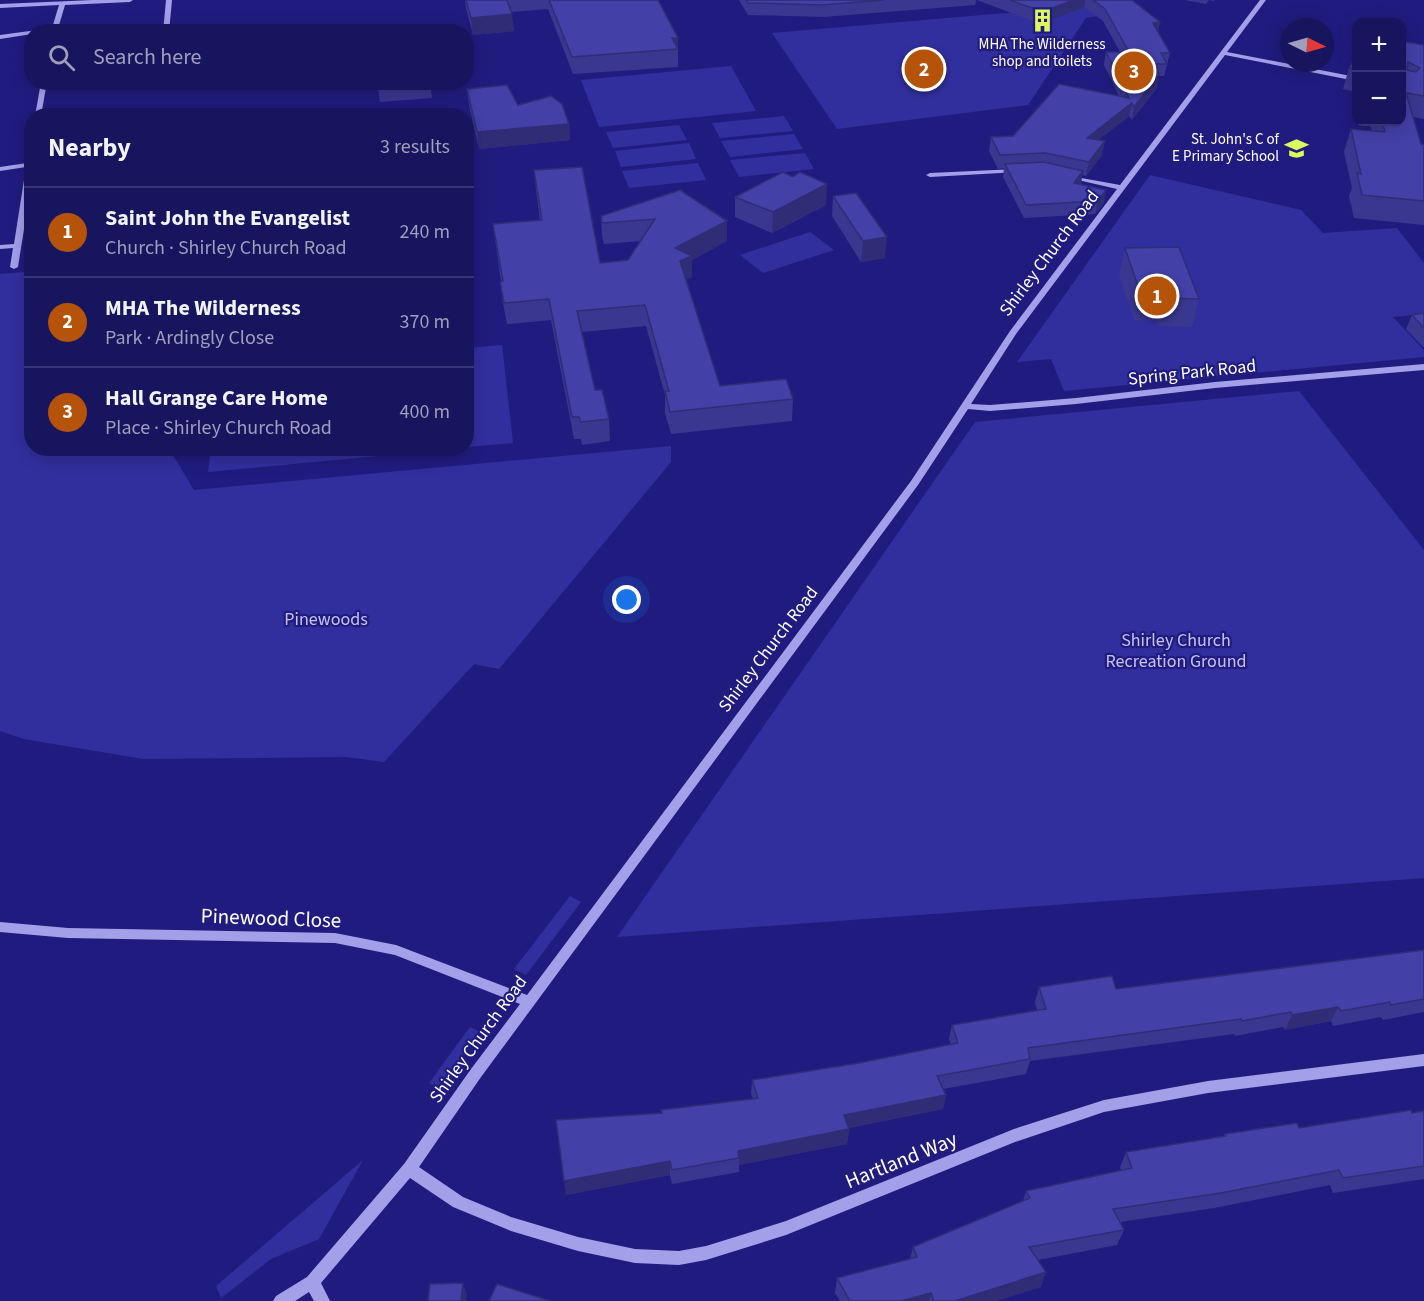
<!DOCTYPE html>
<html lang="en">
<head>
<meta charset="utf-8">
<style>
  :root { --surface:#18155f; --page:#252268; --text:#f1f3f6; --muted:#9f9fbd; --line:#363474; --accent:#b45309 }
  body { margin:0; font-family:"Source Sans 3",sans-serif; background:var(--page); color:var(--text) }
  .controls { position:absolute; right:18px; top:18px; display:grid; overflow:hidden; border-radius:12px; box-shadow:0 3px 15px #0003 }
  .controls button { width:54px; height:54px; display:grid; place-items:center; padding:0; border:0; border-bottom:2px solid var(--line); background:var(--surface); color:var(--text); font:30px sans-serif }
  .compass { position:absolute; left:1280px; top:18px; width:54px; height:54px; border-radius:50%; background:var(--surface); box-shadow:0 3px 15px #0003; rotate:95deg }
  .you { position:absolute; left:627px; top:600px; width:21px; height:21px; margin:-15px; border:4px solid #fff; border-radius:50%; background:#1a73e8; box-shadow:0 0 0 9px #1a73e833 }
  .badge { display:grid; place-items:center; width:39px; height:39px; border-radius:50%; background:var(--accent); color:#fff; font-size:20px; font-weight:700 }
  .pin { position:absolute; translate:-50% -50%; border:3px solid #fff; box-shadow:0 2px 6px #0006 }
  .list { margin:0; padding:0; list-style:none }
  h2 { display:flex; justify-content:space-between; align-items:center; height:78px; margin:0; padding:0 24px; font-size:26px }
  h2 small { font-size:20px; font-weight:400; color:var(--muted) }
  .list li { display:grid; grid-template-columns:39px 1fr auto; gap:18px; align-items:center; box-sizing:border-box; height:90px; padding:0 24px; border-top:2px solid var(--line) }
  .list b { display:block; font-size:22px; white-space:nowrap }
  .list p { margin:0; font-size:20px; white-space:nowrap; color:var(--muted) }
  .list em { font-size:20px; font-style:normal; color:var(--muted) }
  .icon { flex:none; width:33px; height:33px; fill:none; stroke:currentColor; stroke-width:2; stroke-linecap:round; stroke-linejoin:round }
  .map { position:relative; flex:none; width:1424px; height:1301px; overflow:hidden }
  .search { position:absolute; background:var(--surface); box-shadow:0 3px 15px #0003; left:24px; top:24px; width:450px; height:66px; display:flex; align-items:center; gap:15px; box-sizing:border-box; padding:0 21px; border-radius:24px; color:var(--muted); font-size:22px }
  .panel { position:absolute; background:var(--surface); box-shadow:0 3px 15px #0003; left:24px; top:108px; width:450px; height:348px; border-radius:24px }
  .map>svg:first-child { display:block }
</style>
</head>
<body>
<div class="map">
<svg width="1424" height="1301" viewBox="0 0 1424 1301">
  <rect width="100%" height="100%" fill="#201c7f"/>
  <g fill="#312f9e">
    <polygon points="1136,2 1139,10 1086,18 1028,105 837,129 772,33"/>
    <polygon points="731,66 756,111 599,127 581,80"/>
    <polygon points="784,116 793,131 720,138 712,123"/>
    <polygon points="679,125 687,140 613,148 606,132"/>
    <polygon points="794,134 803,149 730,157 721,141"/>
    <polygon points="689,143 696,159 621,167 615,151"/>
    <polygon points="805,153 814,169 739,177 730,160"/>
    <polygon points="698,163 706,180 629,188 622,171"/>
    <polygon points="1150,175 1301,210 1323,233 1397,228 1424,263 1424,314 1393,317 1424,350 1424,357 1064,391 1051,359 1017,362"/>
    <polygon points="810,232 834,250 763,273 740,255"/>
    <polygon points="25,272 32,279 32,448 169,449 194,490 671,446 671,462 499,669 474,664 384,762 346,757 143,759 24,739 0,731 0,274"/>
    <polygon points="502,345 513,443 467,447 467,348"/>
    <polygon points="1299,391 1424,550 1424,878 617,937 975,422"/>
    <polygon points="211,449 211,448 452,449 208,472"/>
    <polygon points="570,896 581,902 526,975 514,969"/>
    <polygon points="470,1027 481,1032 438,1089 429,1083"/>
    <polygon points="363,1160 319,1239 271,1259 221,1298 216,1286"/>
  </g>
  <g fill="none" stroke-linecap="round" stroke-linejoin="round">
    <g fill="#a1a0e9" fill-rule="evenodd">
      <polygon points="93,0 133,0 130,2 65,5 57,32 32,32 32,34 0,39 0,35 52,28 59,5 0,8 0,4"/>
      <polygon points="166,0 172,0 169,32 163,32"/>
      <polygon points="1260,0 1266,0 1227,52 1356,77 1356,81 1225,55 1016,334 971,404 990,405 1076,398 1215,382 1424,364 1424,370 1215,388 1076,404 990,411 968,409 918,485 481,1077 419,1167 463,1197 511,1217 578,1237 635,1249 679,1251 706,1246 786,1221 1014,1129 1104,1100 1208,1081 1424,1054 1424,1066 1208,1093 1104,1112 1015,1142 786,1235 706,1260 679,1265 635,1263 578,1251 511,1231 453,1207 410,1178 321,1283 330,1301 314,1301 309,1292 295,1301 273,1301 276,1296 307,1277 404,1164 471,1069 520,1004 395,955 335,943 68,938 0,932 0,922 68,928 335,933 396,945 527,995 911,481 1010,331 1117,189 1065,177 1065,175 1120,185"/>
      <polygon points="199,29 201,30 202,32 196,32"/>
      <polygon points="41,82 47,82 41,116 35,116"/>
      <polygon points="32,151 32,179 18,267 14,269 10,267 13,248 0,249 0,245 14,244 26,167 0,171 0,167 27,163 29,153"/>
      <polygon points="1016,169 1018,170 1018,172 930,177 926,175 930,173"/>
    </g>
  </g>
  <g fill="#3a3790">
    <polygon points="465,0 658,0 678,49 678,67 573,74 548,9 511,12 514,31 473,35 466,8"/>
    <polygon points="739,0 976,0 975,5 823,17 748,15"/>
    <polygon points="977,0 1132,0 1160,22 1158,32 1170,53 1164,76 1159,76 1157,88 1132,120 1129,116 1098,140 1102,155 1086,176 1082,175 1080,184 1104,203 1095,214 1024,218 1003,177 1004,168 998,169 989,151 991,137 1013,136 1119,96 1104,65 1106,52 1120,52 1103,21 1084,7 1041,24"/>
    <polygon points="1185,0 1215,0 1213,1 1209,0 1206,4"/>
    <polygon points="1401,41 1424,45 1424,119 1413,117 1421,144 1424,145 1424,225 1354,218 1349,196 1352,188 1344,152 1351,129 1372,131 1369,122 1401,122"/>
    <polygon points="1356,58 1356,92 1343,89 1349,68 1356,60"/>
    <polygon points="377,82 430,82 432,98 380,102"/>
    <polygon points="467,89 518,105 569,124 570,140 479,149 469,105"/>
    <polygon points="534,170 600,263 628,260 641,241 604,244 602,236 601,216 680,190 727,241 692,260 692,277 686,279 720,386 793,399 792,421 671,434 665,413 665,395 646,326 582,332 595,390 609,419 610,441 582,445 581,439 574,439 551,320 507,324 503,303 500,282 501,282 493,224 540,220 536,190"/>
    <polygon points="833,196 885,258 861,262 832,216"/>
    <polygon points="735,197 826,205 772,233 735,217"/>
    <polygon points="1125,248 1199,299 1192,327 1158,326 1156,321 1134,320 1119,276"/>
    <polygon points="1424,313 1424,347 1423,347 1406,329 1412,315"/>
    <polygon points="1424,950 1424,1012 1383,1020 1381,1017 1333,1026 1331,1021 1285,1030 1283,1027 1235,1036 1234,1034 1030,1061 1026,1074 943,1089 946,1095 943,1109 849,1128 847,1144 739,1165 739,1172 672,1184 670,1175 566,1195 661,1113 753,1099 751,1094 752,1080 859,1063 951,1045 949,1039 952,1025 1037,1010 1035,1002 1039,987 1116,989"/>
    <polygon points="1424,1111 1424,1179 1333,1193 1330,1185 1214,1208 1120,1222 1124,1230 1117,1245 1038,1260 1041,1287 996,1301 840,1301 835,1293 837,1278 910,1259 913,1247 1023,1201 1026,1191 1121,1170 1120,1167 1126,1152 1224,1136 1225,1134 1299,1128"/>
  </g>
  <g fill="#2f2d75">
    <polygon points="1073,0 1085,0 1084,7 1041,24 1043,12"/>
    <polygon points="512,14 514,31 473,35 471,18"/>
    <polygon points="1160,22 1158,34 1153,23"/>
    <polygon points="672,38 678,38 678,50"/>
    <polygon points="1159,75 1157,88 1132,120 1134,107"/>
    <polygon points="1132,103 1129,116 1085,151 1087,138"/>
    <polygon points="569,124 570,140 479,149 477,132"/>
    <polygon points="1105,141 1102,155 1086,176 1089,162"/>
    <polygon points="1083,171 1081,184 1071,196 1074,183"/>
    <polygon points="827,184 826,205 772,233 773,212"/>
    <polygon points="1106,190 1104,203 1095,214 1098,201"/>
    <polygon points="727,221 727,241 692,260 692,277 681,282 675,248"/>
    <polygon points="887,237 885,258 861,262 863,241"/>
    <polygon points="1338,1007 1331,1021 1285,1030 1292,1015"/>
    <polygon points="946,1095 943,1109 842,1129 844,1115"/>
    <polygon points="849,1129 847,1144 739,1165 739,1158 738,1151"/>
    <polygon points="670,1161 670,1175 566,1195 564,1181"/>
    <polygon points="1046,1272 1041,1287 996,1301 955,1301"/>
    <polygon points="463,1283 467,1296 466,1301 461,1301"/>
    <polygon points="931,1293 929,1301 901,1301"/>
  </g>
  <g fill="#4340a7" stroke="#2f2d75" stroke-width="1.5" fill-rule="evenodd">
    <polygon points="466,0 507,0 512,14 471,18"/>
    <polygon points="549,0 658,0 678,38 672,38 678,49 572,57"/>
    <polygon points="746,0 884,0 823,5 748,3"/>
    <polygon points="1010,0 1073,0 1043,12"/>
    <polygon points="1093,0 1132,0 1160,22 1153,23 1170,53 1161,53 1167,64 1153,64 1159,75 1134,107 1132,103 1087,138 1105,141 1089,162 1045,153 1000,155 991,137 1013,136 1059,84 1129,98 1106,52 1129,52 1105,9"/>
    <polygon points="423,30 423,32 403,32"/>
    <path d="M1401,41L1424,45V96L1406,93L1421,144L1424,145V201L1362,195L1357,173L1361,174L1351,129L1385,132L1382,122H1401ZM1408,62L1420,68L1416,72L1407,70Z"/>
    <polygon points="1354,60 1356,61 1356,69 1349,68"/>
    <polygon points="507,85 518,105 551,96 562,104 569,124 477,132 467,89"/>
    <polygon points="1044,162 1083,171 1074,183 1106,190 1098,201 1026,205 1005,164"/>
    <polygon points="582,167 600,263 628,260 655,219 602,223 601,216 680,190 727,221 675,248 692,256 680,261 720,386 786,379 793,399 670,412 665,391 669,391 645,305 577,311 595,390 602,390 609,419 581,422 579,417 572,417 549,299 504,303 500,282 503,281 493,224 542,220 534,170"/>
    <polygon points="783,172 793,177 800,172 827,184 773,212 735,197"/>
    <polygon points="856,193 887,237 863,241 833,196"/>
    <polygon points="1179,247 1199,299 1164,298 1162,292 1140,292 1125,248"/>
    <polygon points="1424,313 1424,328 1412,315"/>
    <polygon points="1424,950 1424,999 1391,1005 1390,1002 1341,1011 1338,1007 1292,1015 1291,1012 1242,1021 1241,1019 1028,1048 1030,1059 937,1076 946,1095 844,1115 849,1129 738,1151 739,1158 672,1170 670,1161 564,1181 556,1120 662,1113 661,1110 758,1098 752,1080 859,1063 958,1043 952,1025 1046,1009 1039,987 1112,976 1116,989"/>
    <polygon points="1411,1110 1412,1113 1424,1111 1424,1166 1343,1178 1339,1170 1221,1193 1113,1209 1124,1230 1029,1247 1046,1272 955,1301 934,1301 931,1293 901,1301 850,1301 837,1278 917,1257 913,1247 1030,1198 1026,1191 1132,1168 1126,1152 1226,1136 1225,1134 1297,1123 1299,1128"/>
    <polygon points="463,1283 461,1301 428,1301 430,1284"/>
    <polygon points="497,1284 550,1301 489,1301"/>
  </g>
  <defs>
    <symbol id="building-bare" viewBox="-9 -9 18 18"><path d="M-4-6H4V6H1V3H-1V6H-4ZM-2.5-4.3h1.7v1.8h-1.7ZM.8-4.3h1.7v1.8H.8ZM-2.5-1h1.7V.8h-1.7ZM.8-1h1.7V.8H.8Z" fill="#ddf95e" stroke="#201c7f" stroke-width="2.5" paint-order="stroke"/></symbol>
    <symbol id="school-bare" viewBox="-9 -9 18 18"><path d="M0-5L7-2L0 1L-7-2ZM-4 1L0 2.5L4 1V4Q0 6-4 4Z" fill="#ddf95e" stroke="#201c7f" stroke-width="2.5" paint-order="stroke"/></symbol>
  </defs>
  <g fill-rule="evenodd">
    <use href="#building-bare" x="1026" y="4" width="33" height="33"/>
    <use href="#school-bare" x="1280" y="132" width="33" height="33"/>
  </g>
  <g text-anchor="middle" stroke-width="4.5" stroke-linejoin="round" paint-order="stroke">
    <g font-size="15" fill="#fff" stroke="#201c7f">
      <text x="1042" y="49">MHA The Wilderness<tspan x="1042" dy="17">shop and toilets</tspan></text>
      <text x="1279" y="144" text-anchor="end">St. John's C of<tspan x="1279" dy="17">E Primary School</tspan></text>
    </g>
    <g font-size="18" fill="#fff" stroke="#201c7f">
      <text transform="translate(1049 253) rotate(-53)" y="6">Shirley Church Road</text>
      <text transform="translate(1192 372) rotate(-6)" y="6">Spring Park Road</text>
      <text transform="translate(768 649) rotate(-53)" y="6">Shirley Church Road</text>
      <text transform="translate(478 1039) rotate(-54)" y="6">Shirley Church Road</text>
    </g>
    <g font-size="18" fill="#c5c4f7" stroke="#201c7f">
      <text x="326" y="625">Pinewoods</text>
      <text x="1176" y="646">Shirley Church<tspan x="1176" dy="21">Recreation Ground</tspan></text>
    </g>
    <g font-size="21" fill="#fff" stroke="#201c7f">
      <text transform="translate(271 918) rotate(2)" y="7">Pinewood Close</text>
      <text transform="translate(901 1160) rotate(-22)" y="7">Hartland Way</text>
    </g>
  </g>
</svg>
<div class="controls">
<button>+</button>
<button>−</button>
</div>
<svg class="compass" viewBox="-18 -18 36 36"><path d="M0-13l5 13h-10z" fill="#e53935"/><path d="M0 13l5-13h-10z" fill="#9f9fbd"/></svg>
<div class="you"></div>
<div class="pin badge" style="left:1157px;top:296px">1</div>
<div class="pin badge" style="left:924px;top:69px">2</div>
<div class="pin badge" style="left:1134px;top:71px">3</div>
<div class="search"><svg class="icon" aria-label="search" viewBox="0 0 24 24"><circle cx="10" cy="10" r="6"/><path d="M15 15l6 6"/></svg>Search here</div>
<section class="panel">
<h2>Nearby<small>3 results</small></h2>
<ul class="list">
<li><span class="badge">1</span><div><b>Saint John the Evangelist</b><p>Church · Shirley Church Road</p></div><em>240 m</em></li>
<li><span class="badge">2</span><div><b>MHA The Wilderness</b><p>Park · Ardingly Close</p></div><em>370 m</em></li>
<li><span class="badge">3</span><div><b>Hall Grange Care Home</b><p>Place · Shirley Church Road</p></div><em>400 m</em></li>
</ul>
</section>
</div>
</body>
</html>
